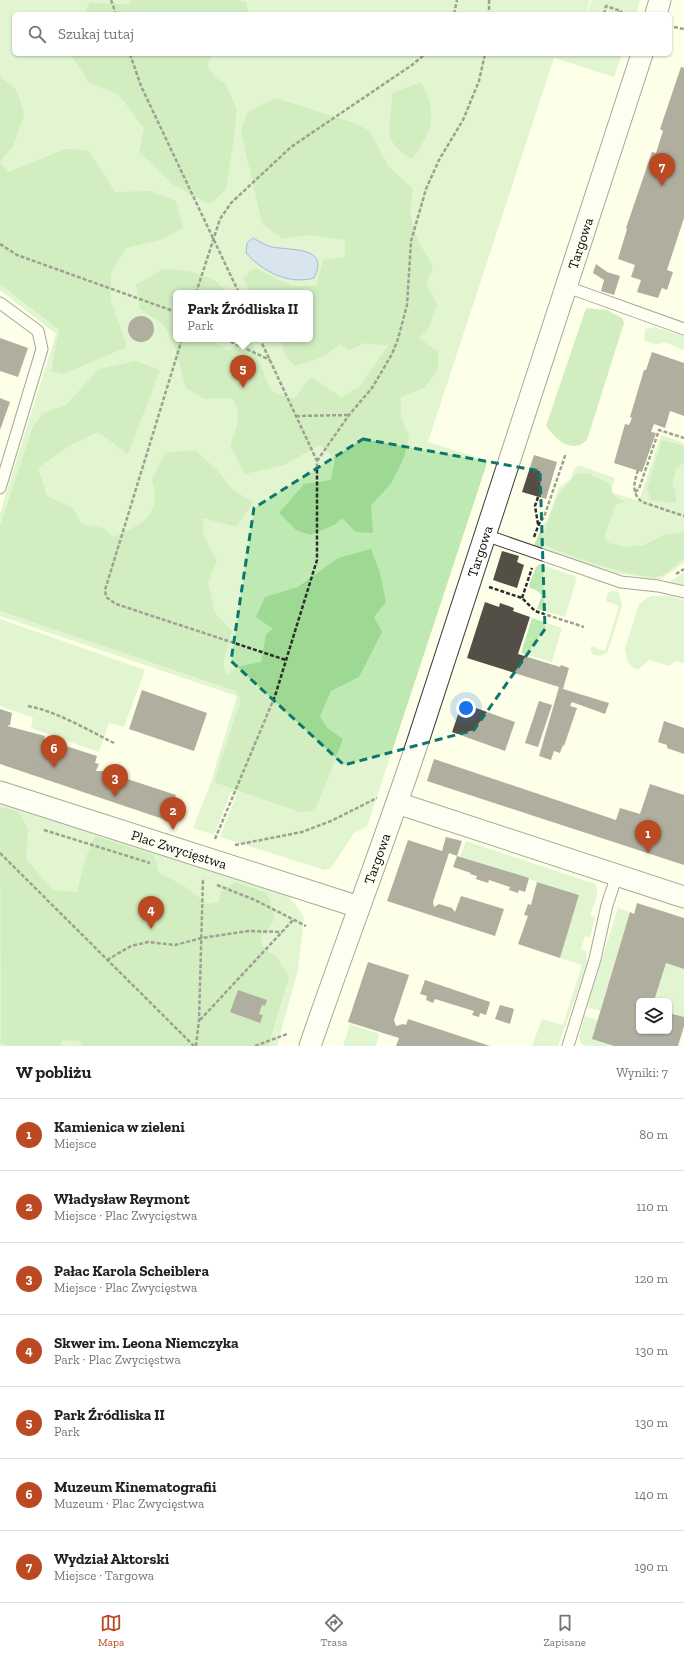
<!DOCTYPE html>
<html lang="pl">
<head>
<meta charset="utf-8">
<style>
  :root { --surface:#fff; --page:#f6f6f6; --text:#202124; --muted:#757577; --line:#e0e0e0; --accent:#bb4922 }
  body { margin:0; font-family:"Zilla Slab",serif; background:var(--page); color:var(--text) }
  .controls { position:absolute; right:12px; bottom:12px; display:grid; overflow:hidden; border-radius:6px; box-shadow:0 1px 3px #0004 }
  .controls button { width:36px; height:36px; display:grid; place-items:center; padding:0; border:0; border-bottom:1px solid var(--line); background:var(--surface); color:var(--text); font:20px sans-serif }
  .you { position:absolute; left:466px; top:708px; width:14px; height:14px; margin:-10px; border:3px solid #fff; border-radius:50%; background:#1a73e8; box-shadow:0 0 0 6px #1a73e833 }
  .badge { display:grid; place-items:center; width:26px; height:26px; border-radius:50%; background:var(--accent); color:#fff; font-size:13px; font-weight:700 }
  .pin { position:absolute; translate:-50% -33px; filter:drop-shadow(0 1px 2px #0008) }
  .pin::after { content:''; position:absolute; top:21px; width:14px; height:12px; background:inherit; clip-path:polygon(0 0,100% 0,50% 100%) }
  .popup { position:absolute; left:173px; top:290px; width:140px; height:52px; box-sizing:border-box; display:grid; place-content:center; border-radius:6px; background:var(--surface); filter:drop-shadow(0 1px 3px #0005); font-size:13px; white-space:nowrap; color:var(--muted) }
  .popup b { font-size:15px; color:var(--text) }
  .popup::after { content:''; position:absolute; left:50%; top:100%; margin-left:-8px; border:8px solid transparent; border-top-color:var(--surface) }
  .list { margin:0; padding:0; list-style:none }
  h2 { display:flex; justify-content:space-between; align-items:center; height:52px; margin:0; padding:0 16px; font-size:17px }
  h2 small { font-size:13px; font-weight:400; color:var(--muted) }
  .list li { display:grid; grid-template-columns:26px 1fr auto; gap:12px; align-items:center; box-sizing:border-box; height:72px; padding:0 16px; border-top:1px solid var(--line) }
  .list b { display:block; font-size:15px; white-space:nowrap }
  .list p { margin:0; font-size:13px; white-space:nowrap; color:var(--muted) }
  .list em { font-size:13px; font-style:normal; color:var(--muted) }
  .icon { flex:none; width:22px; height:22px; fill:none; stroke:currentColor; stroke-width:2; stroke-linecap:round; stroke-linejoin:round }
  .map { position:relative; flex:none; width:684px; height:1046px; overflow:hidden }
  .search { position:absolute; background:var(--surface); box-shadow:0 1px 3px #0004; left:12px; right:12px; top:12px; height:44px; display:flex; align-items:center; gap:10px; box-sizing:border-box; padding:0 14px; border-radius:6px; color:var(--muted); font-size:15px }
  .sheet { height:556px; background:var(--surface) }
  nav { display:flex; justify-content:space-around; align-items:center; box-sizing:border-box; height:56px; border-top:1px solid var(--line); background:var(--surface); font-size:11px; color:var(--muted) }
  nav a { display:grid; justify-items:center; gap:2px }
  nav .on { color:var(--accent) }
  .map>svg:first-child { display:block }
</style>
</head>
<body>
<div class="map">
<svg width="684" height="1046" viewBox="0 0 684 1046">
  <rect width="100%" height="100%" fill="#fdffe8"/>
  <g fill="#bee9b3" fill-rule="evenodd">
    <path d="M0,0H590L586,14H14V54H622L614,77L554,58L428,442L482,459L487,461L486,466L367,827L354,833L331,868L325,870L220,837L237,793L231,792L214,835L193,828L210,785L237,696L0,616V513L56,334L0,290ZM176,293H310V339H176Z"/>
    <polygon points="592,0 640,0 636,14 587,14"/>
    <polygon points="653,327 684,336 684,350 664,342 656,345 644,340 645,329"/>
    <polygon points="661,435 684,443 684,563 659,580 616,573 534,546 542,526 547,520 559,487 571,479 574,470 578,465 615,478 611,492 639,501"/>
    <polygon points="540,564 577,577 565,617 537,609 542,595 536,590 530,588 529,585 536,567"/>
    <polygon points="684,572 684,586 670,582"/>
    <path d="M611,591H615L619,593L622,606L608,651C602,657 597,657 591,653V646L605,651L619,606L606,601L608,593Z"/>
    <polygon points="650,596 669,596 684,600 684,663 675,661 670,666 649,660 638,670 632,667 627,660 625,648 639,604"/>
    <polygon points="532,618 562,628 552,662 521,653"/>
    <polygon points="0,619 145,670 124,727 109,723 99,752 31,728 33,718 0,706"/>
    <polygon points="0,800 289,896 304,917 298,970 277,1046 0,1046"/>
    <path d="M466,841L595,884C601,893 593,906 590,915L595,917L590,938L585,936L581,950L586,951L587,964L558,1046H532L542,1019L563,1025L582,965L560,958L579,895L460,857Z"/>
    <polygon points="618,908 630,912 600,1011 587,1007"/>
    <polygon points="666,963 684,969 684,1017 669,1013 669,1001 654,1001"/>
    <polygon points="585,1016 598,1020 592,1039 614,1046 587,1046 582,1044 579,1037"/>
    <polygon points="350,1024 379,1034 376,1046 343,1046"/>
  </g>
  <g fill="#9dd992">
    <polygon points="132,0 238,0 246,2 249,14 83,14 90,3 128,4"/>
    <polygon points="212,54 207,66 216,78 225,83 237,109 234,137 226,190 209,204 174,185 139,152 144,128 119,95 89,82 71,55"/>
    <polygon points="0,76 17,91 24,115 13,146 0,162"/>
    <path d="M421,82C438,114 433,130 412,159C378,138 392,126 392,93Z"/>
    <path d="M275,98L352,122L370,131L388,166L413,189L410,214L419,243L433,266L426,285L437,304L429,328L419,338L438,352V370L424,388L401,397V417L409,436L404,457L392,482L371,506L373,533L356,532L342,518L336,524L310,535L296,530L279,513L304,484L331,480L335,459L320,445L284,465L245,474L230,446C236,428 244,414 232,398L204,399L186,388L173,341L164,325L140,309L136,285L163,269L189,271L213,279L228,293H176V339H223L216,343L229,351L243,339L252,343L271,391L294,399L311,377L341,397L358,388L388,346L365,343L349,350L340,344L323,357L295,366L285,356L281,339H310V293H251L243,278L255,268L292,286H316L323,260L345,257V240L309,235L283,239L262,223L241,132L247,113Z"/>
    <polygon points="65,149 88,150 115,192 150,191 176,201 183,228 164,239 126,248 111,273 111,301 127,347 63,374 51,371 59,330 0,284 0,163 9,172"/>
    <path d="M586,308L607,310L622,318L624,323L587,440C571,455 556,439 546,426Z"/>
    <path d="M136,361L160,370L128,454L98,432L69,446L38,468L47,496L73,508L82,524L103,528L114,537C142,524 163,516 152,480L165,453L195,450L216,469L231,488L253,503L237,527L203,518V535L217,560L208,583L215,613L232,631L223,663L226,675L237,667L261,662L266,634L273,629L256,617L265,597L298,587L338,558L371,549L380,573L386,602L374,617L382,632L359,677L331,691L320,716L327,728L343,739L315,811L300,812L214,782L241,699L236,691L0,611V526L33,426L43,413L65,406L99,369Z"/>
    <polygon points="662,440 684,446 684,464 682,463 676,469 672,484 675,490 676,503 651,500 647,489"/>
    <path d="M577,473L589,474L609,483L614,496L625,502L616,504L604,537L609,543L624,547L644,545L664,535L683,532H684V558C676,564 666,576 656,577C631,578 563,554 540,543L558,495Z"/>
    <path d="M0,807L18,811L28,829L26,859L53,890L77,892L86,857L95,836L154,855L159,873L184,886L208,904L219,902L221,892L235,882L267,893C276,918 279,917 261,938L262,946L276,956L289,977L268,1046H82L80,1041L63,1040L59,1046H10L1,1043Z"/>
  </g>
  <path fill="#adc5f6" stroke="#3362ce" d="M253,238C259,241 266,246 273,247C292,251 330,246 314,278C289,285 263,272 246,253L247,243Z"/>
  <g fill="#534f47">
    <polygon points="681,67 684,68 684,218 667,270 673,272 667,290 662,288 658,298 637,292 641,280 631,277 635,265 618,259 627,229 626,228 652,152 656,153 663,131 660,129"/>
    <polygon points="596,264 607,272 620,276 614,295 601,291 604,280 593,273"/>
    <circle cx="141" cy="329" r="13"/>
    <polygon points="0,338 28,348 18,377 0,371"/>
    <polygon points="652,352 684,363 684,416 670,411 665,428 654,424 651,432 656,433 642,472 614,463 625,424 629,425 632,418 630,417 644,370 646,370"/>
    <polygon points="0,398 10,402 0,430"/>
    <polygon points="534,455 557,462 546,499 522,492"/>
    <polygon points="502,551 519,556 517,562 524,565 517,588 493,580"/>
    <polygon points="485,602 499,607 500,603 514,608 513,611 530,617 518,654 560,667 561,665 569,668 563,689 609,703 605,714 572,702 570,706 577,708 564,746 563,745 560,753 554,751 551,760 539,756 559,687 467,658"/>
    <polygon points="142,690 207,713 194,751 129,729"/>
    <polygon points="539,701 552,705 538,747 525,743"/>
    <polygon points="462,703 515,722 505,751 452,732"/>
    <polygon points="0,709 12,713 10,725 7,726 45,736 44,739 97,756 95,763 99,764 96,771 103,771 176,795 166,820 0,764"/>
    <polygon points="664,721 684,728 684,754 667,748 667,745 658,742"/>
    <polygon points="434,759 616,820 620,808 640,814 650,784 684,795 684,865 427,781"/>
    <polygon points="446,837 462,841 457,856 449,853 433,902 434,907 439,904 452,908 455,912 461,896 504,909 495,936 387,901 408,840 442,851"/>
    <polygon points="457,856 529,878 525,892 519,890 518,893 509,890 510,887 489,880 488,883 476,879 477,876 470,874 471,873 453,867"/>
    <polygon points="537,882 579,895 560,958 518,944 528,916 524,915 528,904 531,905"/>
    <polygon points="637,903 684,918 684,969 666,963 654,1001 639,1001 639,1031 669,1031 669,1013 684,1017 684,1026 678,1046 614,1046 592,1039 630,912 634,914"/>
    <polygon points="368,962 409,975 394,1020 396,1026 403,1024 406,1025 408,1019 490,1046 396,1046 399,1038 348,1022"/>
    <polygon points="425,980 490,1002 486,1015 480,1013 479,1017 472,1015 474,1011 435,999 433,1003 426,1000 427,996 420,994"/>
    <polygon points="238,990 267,1000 265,1006 262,1005 259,1014 263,1015 260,1023 230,1012"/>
    <polygon points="500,1005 514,1009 510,1024 495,1019"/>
  </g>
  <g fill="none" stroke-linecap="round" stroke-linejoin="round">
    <defs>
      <g id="lane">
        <polyline points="567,287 684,329"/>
        <polyline points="0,303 38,331 42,349 0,488"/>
        <polyline points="485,535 621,582 658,586 684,592"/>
        <polyline points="568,1046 595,959 607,905 617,875"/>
      </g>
      <g id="street">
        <polyline points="656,14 660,0"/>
        <path id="s1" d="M0,792L359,907"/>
        <polyline points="397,803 684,897"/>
        <path id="s2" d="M310,1046C345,944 384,843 418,741L642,54"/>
      </g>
    </defs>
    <use href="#lane" stroke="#3e3e3e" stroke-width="13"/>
    <use href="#street" stroke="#3e3e3e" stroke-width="23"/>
    <g stroke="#2d2d2d" stroke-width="2.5" stroke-dasharray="4 2" stroke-linecap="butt">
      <polyline points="111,0 116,14"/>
      <polyline points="489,0 489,14"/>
      <polyline points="454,14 457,0"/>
      <polyline points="604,14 606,6 621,11 620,14"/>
      <polyline points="674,27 684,29"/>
      <polyline points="130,54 141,86 239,293"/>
      <polyline points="0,244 17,255 176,312"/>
      <polyline points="196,293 220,219 231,203 291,147 412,65 425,54"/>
      <polyline points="182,339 105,590 106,597 116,604 286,660"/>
      <polyline points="225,339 270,360"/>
      <polyline points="296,416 349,415"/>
      <polyline points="317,461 349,415 372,388 392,354 398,339 407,305 411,241 426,189 439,160 463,120 479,81 485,54"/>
      <path d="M638,470C634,483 631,493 642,502L684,516"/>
      <polyline points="635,492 639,489 659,430 684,438"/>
      <polyline points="538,497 535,506 538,524"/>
      <polyline points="534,537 539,524 544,517 566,453"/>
      <polyline points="676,574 684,569"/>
      <polyline points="489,587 522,598 535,611 584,627"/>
      <polyline points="522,598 532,568"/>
      <path d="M28,706C58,712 86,729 114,743"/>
      <polyline points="44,830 150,863"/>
      <polyline points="215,839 275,696 317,560 317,461 260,339"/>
      <polyline points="235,845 302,832 331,821 377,798"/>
      <polyline points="0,853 194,1046"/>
      <polyline points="217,885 255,900 306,926"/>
      <polyline points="107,960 131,946 148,942 175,945 202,938 248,931 282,932"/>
      <polyline points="200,1020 294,919"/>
      <polyline points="196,1046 199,1020 203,878"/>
      <polyline points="255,1046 287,1034"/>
    </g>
    <use href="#lane" stroke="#fff" stroke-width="11"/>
    <use href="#street" stroke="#fff" stroke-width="21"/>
  </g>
  <path d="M0 0H684V1046H0ZM363,439L540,471L545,629L474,730L344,765L231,661L254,508Z" fill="#fdffe8" fill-opacity=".55" fill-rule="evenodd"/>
  <path fill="none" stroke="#0f766e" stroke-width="3" stroke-dasharray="8 5" stroke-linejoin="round" d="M363,439L540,471L545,629L474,730L344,765L231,661L254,508Z"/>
  <g text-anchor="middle" stroke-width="4" stroke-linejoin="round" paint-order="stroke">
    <g font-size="14" fill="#0b0b0b" stroke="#fff">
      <text dy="5" stroke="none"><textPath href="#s2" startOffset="847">Targowa</textPath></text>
      <text dy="5" stroke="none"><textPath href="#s2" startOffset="523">Targowa</textPath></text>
      <text dy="5" stroke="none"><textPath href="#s1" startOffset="188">Plac Zwycięstwa</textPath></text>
      <text dy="5" stroke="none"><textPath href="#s2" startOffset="199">Targowa</textPath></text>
    </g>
  </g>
</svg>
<div class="controls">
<button><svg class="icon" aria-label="layers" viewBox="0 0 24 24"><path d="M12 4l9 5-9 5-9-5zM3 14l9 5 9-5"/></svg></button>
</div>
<div class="you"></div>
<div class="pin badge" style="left:648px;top:853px">1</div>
<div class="pin badge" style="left:173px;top:830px">2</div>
<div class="pin badge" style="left:115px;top:797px">3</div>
<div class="pin badge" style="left:151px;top:929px">4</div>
<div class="pin badge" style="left:243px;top:388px">5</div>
<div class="popup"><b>Park Źródliska II</b>Park</div>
<div class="pin badge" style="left:54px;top:768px">6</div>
<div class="pin badge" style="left:662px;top:186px">7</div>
<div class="search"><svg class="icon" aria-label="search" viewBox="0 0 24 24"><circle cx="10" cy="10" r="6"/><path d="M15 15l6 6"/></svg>Szukaj tutaj</div>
</div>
<section class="sheet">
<h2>W pobliżu<small>Wyniki: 7</small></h2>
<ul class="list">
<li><span class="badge">1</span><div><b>Kamienica w zieleni</b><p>Miejsce</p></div><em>80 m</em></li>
<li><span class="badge">2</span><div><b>Władysław Reymont</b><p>Miejsce · Plac Zwycięstwa</p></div><em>110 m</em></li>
<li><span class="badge">3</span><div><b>Pałac Karola Scheiblera</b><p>Miejsce · Plac Zwycięstwa</p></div><em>120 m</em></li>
<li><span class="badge">4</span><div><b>Skwer im. Leona Niemczyka</b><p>Park · Plac Zwycięstwa</p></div><em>130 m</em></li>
<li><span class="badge">5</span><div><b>Park Źródliska II</b><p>Park</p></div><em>130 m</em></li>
<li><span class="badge">6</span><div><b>Muzeum Kinematografii</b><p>Muzeum · Plac Zwycięstwa</p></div><em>140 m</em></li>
<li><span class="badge">7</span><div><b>Wydział Aktorski</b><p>Miejsce · Targowa</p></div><em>190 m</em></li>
</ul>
</section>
<nav>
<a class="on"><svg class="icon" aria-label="map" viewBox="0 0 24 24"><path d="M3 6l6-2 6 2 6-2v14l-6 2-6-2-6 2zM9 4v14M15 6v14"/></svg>Mapa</a>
<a><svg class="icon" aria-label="directions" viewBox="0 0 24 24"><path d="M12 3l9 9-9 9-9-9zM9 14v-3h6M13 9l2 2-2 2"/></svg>Trasa</a>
<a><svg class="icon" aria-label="saved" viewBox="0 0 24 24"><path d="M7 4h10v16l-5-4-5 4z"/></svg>Zapisane</a>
</nav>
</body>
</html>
